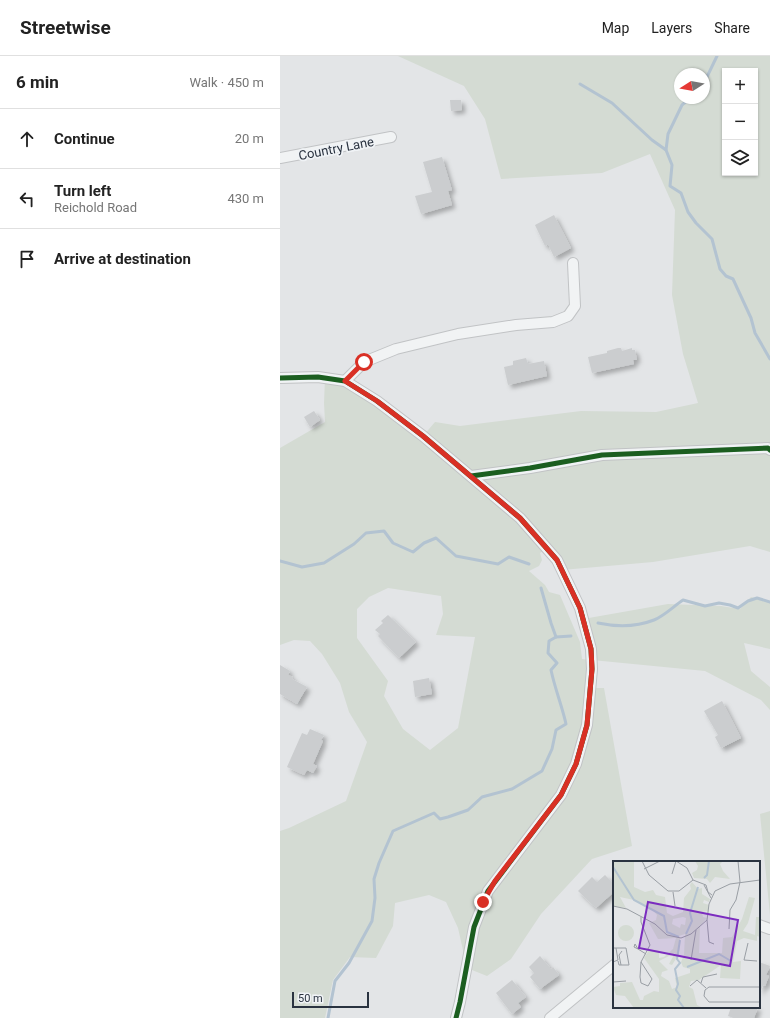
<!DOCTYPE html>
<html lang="en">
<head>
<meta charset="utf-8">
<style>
  :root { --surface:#fff; --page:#f2f2f2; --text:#222; --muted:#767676; --line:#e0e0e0 }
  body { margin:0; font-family:Roboto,sans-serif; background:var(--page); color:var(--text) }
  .controls { position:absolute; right:12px; top:12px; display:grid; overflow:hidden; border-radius:0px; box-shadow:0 1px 3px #0004 }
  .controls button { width:36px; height:36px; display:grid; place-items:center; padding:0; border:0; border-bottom:1px solid var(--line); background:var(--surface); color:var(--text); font:20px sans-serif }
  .compass { position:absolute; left:394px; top:12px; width:36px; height:36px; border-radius:50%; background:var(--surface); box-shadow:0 1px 3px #0004; rotate:259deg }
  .scale { position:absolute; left:12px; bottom:10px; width:77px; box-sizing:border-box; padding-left:4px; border:2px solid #2a3340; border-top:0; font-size:11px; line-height:14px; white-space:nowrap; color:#2a3340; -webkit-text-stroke:3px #f0f3f6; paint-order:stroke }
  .stop { position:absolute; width:12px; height:12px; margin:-9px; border:3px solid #d93025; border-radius:50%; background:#fff }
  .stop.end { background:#d93025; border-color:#fff; box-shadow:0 1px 4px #0008 }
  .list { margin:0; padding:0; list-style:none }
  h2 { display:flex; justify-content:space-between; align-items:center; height:52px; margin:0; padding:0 16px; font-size:17px }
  h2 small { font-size:13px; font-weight:400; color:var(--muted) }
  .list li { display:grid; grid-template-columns:26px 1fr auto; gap:12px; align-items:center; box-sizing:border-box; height:60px; padding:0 16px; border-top:1px solid var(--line) }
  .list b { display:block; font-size:15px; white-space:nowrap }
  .list p { margin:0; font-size:13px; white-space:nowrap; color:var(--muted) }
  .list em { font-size:13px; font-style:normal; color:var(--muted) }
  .icon { flex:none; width:22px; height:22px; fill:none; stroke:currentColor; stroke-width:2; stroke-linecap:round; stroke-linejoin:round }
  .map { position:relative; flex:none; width:490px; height:962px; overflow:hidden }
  header { display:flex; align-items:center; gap:24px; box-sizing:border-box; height:56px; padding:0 20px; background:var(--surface); border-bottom:1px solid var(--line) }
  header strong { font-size:19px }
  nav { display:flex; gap:22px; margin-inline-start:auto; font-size:14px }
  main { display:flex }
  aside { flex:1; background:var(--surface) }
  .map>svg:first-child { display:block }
</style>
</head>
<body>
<header>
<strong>Streetwise</strong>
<nav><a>Map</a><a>Layers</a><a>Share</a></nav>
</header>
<main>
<aside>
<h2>6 min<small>Walk · 450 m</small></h2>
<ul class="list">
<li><svg class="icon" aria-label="ahead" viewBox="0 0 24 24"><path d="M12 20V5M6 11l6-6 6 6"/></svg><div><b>Continue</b></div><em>20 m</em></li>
<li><svg class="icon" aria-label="left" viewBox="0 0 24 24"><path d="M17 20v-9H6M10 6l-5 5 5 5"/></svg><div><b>Turn left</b><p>Reichold Road</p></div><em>430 m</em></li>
<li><svg class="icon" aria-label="arrive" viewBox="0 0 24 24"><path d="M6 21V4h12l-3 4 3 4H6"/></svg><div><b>Arrive at destination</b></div></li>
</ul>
</aside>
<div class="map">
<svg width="490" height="962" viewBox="0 0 490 962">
  <defs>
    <filter id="shadow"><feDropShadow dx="3.5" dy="3.5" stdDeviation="2" flood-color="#0004"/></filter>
  </defs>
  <rect width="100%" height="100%" fill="#e3e5e7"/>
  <g fill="#d4dbd3" fill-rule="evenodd">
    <path d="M118,0H490V496L470,490L373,506L282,514L267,492L260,497L262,504L259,510L249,515L265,529L269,536L280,539L300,586L302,603L311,604L303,563L388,548L441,550L460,553L471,541L490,546V593L464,587L471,615L490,631V654L481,644L425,615L312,604L311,632H324L352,790L312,803L261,858L231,903L207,920L187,912L178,872L166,846L149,839L115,847L113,870L96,902L70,901L53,924L45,962H0V775L9,772L66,745L87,686L69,656L60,627L42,598L30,585L14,584L0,589V392L45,366L44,347L45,322L65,325L143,380L155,366L180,370L301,355L376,356L418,347L403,298L392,239L395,154L370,98L322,117L221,123L205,63L184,30ZM445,15H475V117H445ZM400,18H424V42H400ZM108,532L161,540L163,558L156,579L195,581L178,672L150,694L123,673L104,640L108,625L77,582V553L89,541Z"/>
    <polygon points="490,755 490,859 480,758"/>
  </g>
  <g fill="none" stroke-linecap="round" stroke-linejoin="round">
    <g stroke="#b3c3d1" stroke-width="3">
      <polyline points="424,27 437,0"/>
      <polyline points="300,28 332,47 372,84 386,94"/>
      <polyline points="410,42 402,49 388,78 386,94 392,109 390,130 401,137 408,156 416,167 432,183 440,213 446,220 453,223 471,262 475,277 490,303"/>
      <polyline points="0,505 22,511 44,507 74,488 86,477 104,475 113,487 133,496 144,487 156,482 176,500 218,508 229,501 249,508"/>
      <polyline points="261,532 271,567 276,581"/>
      <path d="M318,567C337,571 356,571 374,564C384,560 394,550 403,544L425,550L439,547L450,549L458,552L468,545L477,542L490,546"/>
      <path d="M48,962L55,925L69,907L92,865L95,842L94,823L99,807L113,775L154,757L160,763L168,761L188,754L202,741L232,733L262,715L272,693L276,674L286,668C282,650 275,633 271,614L277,607L268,597L269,585L276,581L291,580"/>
    </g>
  </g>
  <g fill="#cbcdcf" filter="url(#shadow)">
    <polygon points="170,44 181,44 182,54 171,55"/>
    <polygon points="162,101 172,134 168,135 172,149 141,158 135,140 152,136 143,106"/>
    <polygon points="274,159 291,192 274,201 268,188 265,190 255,169"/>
    <polygon points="338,292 341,292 342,295 352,292 352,294 355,294 357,304 353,304 354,308 312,317 308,301 327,297 327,295"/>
    <polygon points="246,302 248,308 264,305 267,320 228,329 224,311 233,309 233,305"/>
    <polygon points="34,355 40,364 30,371 24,361"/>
    <polygon points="108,559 136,586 119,602 98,580 100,578 95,574 103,567 101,565"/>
    <polygon points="0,609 10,615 8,619 13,621 12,623 27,631 17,648 0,638"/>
    <polygon points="149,622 152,638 135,641 133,625"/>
    <polygon points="442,645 461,682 441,692 435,681 438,679 424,655"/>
    <polygon points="30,673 44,679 41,684 43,685 33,708 37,710 33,717 27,714 24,719 7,711 22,677 27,679"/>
    <polygon points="325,819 334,828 334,836 316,852 298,835 312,821 317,826"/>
    <polygon points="260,900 271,913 273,911 279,919 260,933 250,921 254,917 249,911"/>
    <polygon points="479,906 490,910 486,919 489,920 485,930 483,929 480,937"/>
    <polygon points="232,924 246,941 238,947 241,951 232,958 216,937"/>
    <polygon points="451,951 478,951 474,962 454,962 448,960"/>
  </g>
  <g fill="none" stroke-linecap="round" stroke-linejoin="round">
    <defs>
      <g id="minor">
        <polyline points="0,102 111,81"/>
        <polyline points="0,322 38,321 65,325 97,345 143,380 240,462 277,504 300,552 311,593 312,613 307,669 296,708 281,739 208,835 194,871 180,946 176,962"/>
        <polyline points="65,325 84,306 116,293 178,278 236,269 273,266 288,260 295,250 293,207"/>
        <polyline points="191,420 250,412 322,399 488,392 490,394"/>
        <polyline points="479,869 490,873"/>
        <polyline points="270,962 334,909"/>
      </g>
    </defs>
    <use href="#minor" stroke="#c1c3c5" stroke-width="12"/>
    <use href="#minor" stroke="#f1f3f4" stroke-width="10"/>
    <defs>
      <g id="cycleway">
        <polyline points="0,322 38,321 65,325 97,345 143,380 240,462 277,504 300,552 311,593 312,613 307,669 296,708 281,739 208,835 194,871 180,946 176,962"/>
        <polyline points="191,420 250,412 322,399 488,392 490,394"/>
      </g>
    </defs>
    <use href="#cycleway" stroke="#f0f3f6" stroke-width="8"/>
    <use href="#cycleway" stroke="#1b5e20" stroke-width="5"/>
  </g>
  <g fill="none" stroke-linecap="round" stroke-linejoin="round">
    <polyline stroke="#d93025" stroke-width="5" points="84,306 65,325 97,345 143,380 240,462 277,504 300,552 311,593 312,613 307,669 296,708 281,739 215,825 203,846"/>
  </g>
  <g text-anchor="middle" stroke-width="3.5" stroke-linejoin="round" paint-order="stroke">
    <g font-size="13" fill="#2a3340" stroke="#f0f3f6">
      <text transform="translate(56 92) rotate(-11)" y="5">Country Lane</text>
    </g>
  </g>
  <g transform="translate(333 805)">
    <rect width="147" height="147" fill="#e3e5e7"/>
    <path d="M0,0H21V26L32,31L40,29L43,34L52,36L54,52L60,55L70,51L71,37L78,28L77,24L79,21L85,28L89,27V33L97,38L96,41L91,39L90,42L96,44L95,50L89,51L90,56L94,57L87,65L86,92H109L110,77L119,76L129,58L136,36L142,37L135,62L130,70L142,74L143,56H147V76L144,75V80L131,77L124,80L120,101L128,100L127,118L107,117L108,104L86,119L78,120L76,126L80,128L84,144L90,147H21L12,135L3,134L0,126L7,125V122L19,121L27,139H30L31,135L41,130L46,131V118L31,97L36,89L46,90V97L51,96L60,88L63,77L45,78L36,62L43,59L44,54L38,47L21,39L7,36L13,47L0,45ZM70,56L73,57L72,64L68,63L67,67L59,63L60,58ZM72,73L71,94L68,101L70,106L77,108V112L62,117L64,126L59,128L56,120L48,115L49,111L55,109L46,100L62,92L56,103L59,104L66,93L67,77L63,76ZM82,0H110L107,3L110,10L117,18L102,16L97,22L94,18L81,17L79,12L84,9L85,5ZM5 72a8 8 0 1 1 16 0a8 8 0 1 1-16 0Z" fill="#d4dbd3" fill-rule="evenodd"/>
    <path fill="none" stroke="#b3c3d1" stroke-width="2" d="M0,6L21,39L51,55L54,71L66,76M91,17L94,14L96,0M73,73L79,60L77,52L85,26M67,79L64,98L67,102L62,108L65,123L63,129L67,135L65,139L71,147M74,106L106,93L118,100"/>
    <path fill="none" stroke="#999ea4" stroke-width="1" d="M29,0L36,14L55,30H66L80,19M63,0L74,7L80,19L93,24L95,31L99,34M31,8L47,0M59,13L63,0M91,24L98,37M60,31L62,45M0,45L14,48L42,63L54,74L68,77L78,73L94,59L96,43L102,30L117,23L147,19M94,59L96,81L101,83M116,68L117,49L123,39L127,21L125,0M135,82L131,99L144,100M0,87H13L16,104H6L5,100M25,88L22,83L21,86L25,88L33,93M78,99L83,69M0,101L5,99L3,87M28,101L39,118L35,125L28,122L27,116L28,101L37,84L28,61V56M8,104L6,94L9,90M0,121L13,120M88,122L90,116L104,113M77,125L84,119L93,127M147,126H96L92,129L91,135L96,141H147"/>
    <path fill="#7b2cbf" fill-opacity="0.15" stroke="#7b2cbf" stroke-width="2" d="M35,41L125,59L117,105L26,87Z"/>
    <rect width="147" height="147" fill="none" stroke="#2a3340" stroke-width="2"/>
  </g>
</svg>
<div class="controls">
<button>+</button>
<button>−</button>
<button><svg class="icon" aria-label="layers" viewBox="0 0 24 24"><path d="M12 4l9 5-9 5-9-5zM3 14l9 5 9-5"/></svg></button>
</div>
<svg class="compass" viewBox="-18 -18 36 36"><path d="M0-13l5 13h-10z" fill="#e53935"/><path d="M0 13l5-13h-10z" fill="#767676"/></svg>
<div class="scale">50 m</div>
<div class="stop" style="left:84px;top:306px"></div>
<div class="stop end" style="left:203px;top:846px"></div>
</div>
</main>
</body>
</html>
